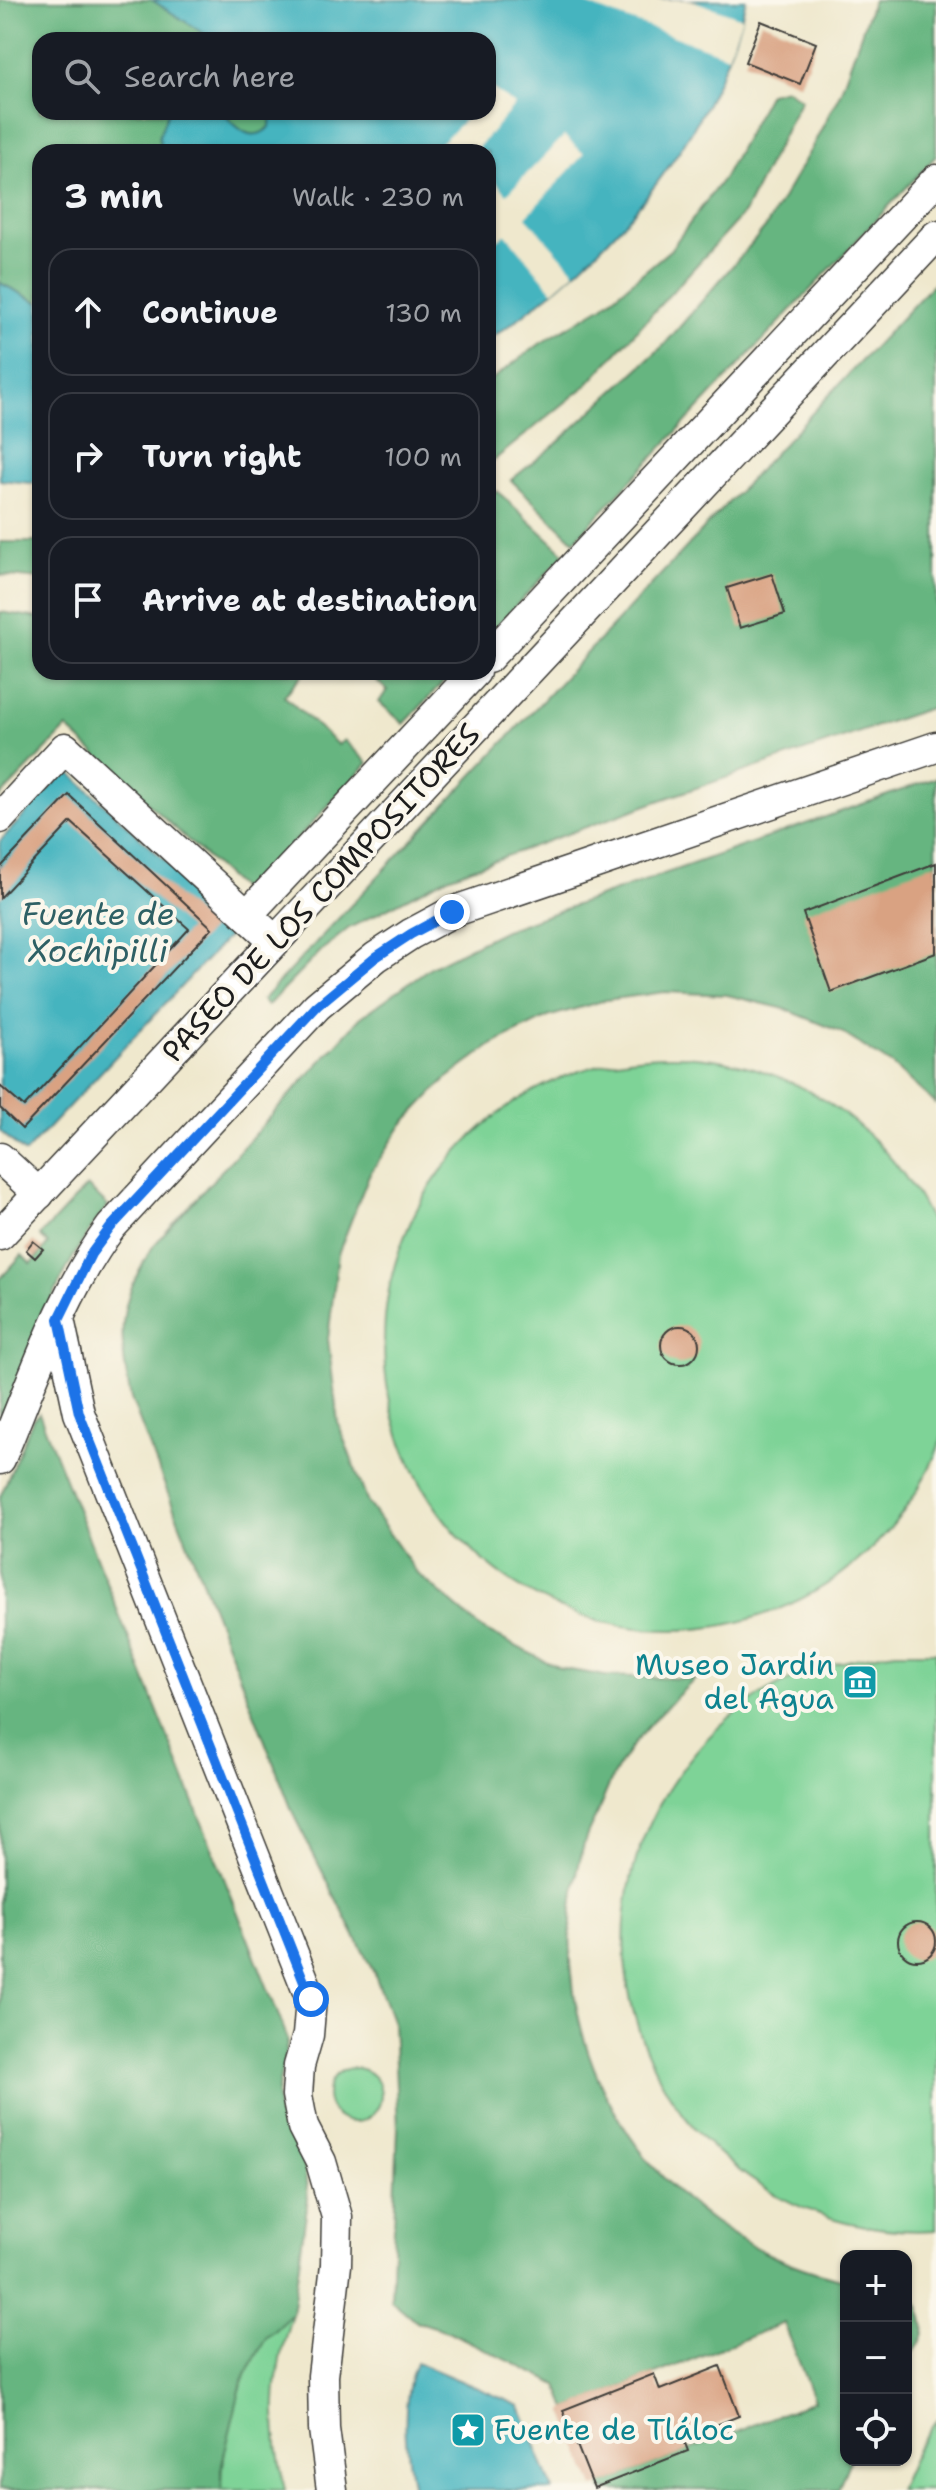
<!DOCTYPE html>
<html lang="en">
<head>
<meta charset="utf-8">
<style>
  :root { --surface:#171b24; --page:#242831; --text:#f1f3f6; --muted:#9ea1a6; --line:#363941 }
  body { margin:0; font-family:"Shantell Sans",sans-serif; background:var(--page); color:var(--text) }
  .controls { position:absolute; right:24px; bottom:24px; display:grid; overflow:hidden; border-radius:16px; box-shadow:0 2px 6px #0004 }
  .controls button { width:72px; height:72px; display:grid; place-items:center; padding:0; border:0; border-bottom:2px solid var(--line); background:var(--surface); color:var(--text); font:40px sans-serif }
  .stop { position:absolute; width:24px; height:24px; margin:-18px; border:6px solid #1a73e8; border-radius:50%; background:#fff }
  .stop.end { background:#1a73e8; border-color:#fff; box-shadow:0 2px 8px #0008 }
  .list { margin:0; padding:0; list-style:none }
  h2 { display:flex; justify-content:space-between; align-items:center; height:104px; margin:0; padding:0 32px; font-size:34px }
  h2 small { font-size:26px; font-weight:400; color:var(--muted) }
  .list li { display:grid; grid-template-columns:52px 1fr auto; gap:24px; align-items:center; box-sizing:border-box; height:128px; margin:0 16px 16px; padding:0 16px; border:2px solid var(--line); border-radius:24px }
  .list b { display:block; font-size:30px; white-space:nowrap }
  .list em { font-size:26px; font-style:normal; color:var(--muted) }
  .icon { flex:none; width:44px; height:44px; fill:none; stroke:currentColor; stroke-width:2; stroke-linecap:round; stroke-linejoin:round }
  .map { position:relative; flex:none; width:936px; height:2490px; overflow:hidden }
  .search { position:absolute; background:var(--surface); box-shadow:0 2px 6px #0004; left:32px; top:32px; width:464px; height:88px; display:flex; align-items:center; gap:20px; box-sizing:border-box; padding:0 28px; border-radius:24px; color:var(--muted); font-size:30px }
  .panel { position:absolute; background:var(--surface); box-shadow:0 2px 6px #0004; left:32px; top:144px; width:464px; height:536px; border-radius:24px }
  .map>svg:first-child { display:block }
</style>
</head>
<body>
<div class="map">
<svg width="936" height="2490" viewBox="0 0 936 2490">
  <rect width="100%" height="100%" fill="#fbf7ec"/>
  <filter id="ink" filterUnits="userSpaceOnUse"><feTurbulence type="fractalNoise" baseFrequency=".0125" numOctaves="2"/><feDisplacementMap in="SourceGraphic" scale="16" xChannelSelector="R" yChannelSelector="G"/><feConvolveMatrix kernelMatrix="1 2 1 2 8 2 1 2 1" color-interpolation-filters="sRGB"/></filter>
  <filter id="wash" filterUnits="userSpaceOnUse"><feTurbulence type="fractalNoise" baseFrequency=".006" numOctaves="4" result="noise"/><feDisplacementMap in="SourceGraphic" scale="32" xChannelSelector="R" yChannelSelector="G"/><feGaussianBlur stdDeviation="1.8" result="paint"/><feColorMatrix in="noise" values="0 0 0 0 0 0 0 0 0 0 0 0 0 0 0 0 0 1.4 0 .05"/><feComposite in="paint" operator="in"/></filter>
  <g filter="url(#wash)">
    <rect width="100%" height="100%" fill="#efe8cd"/>
    <g fill="#7ed397" stroke="#4d785a" stroke-width="2">
      <circle cx="671" cy="1343" r="287"/>
      <path d="M896,1652H936V2230C876,2234 814,2219 763,2187C622,2099 580,1913 677,1776C700,1743 730,1713 764,1693C805,1669 849,1658 896,1652Z"/>
      <circle cx="354" cy="2095" r="27"/>
      <path d="M292,2314C271,2378 270,2424 285,2490H222C222,2440 237,2382 265,2340C272,2330 283,2322 292,2314Z"/>
      <polygon points="936,2420 936,2490 898,2490 917,2448"/>
    </g>
    <g fill="#66b580" stroke="#41684e" stroke-width="2">
      <polygon points="0,0 152,0 214,40 40,40 40,112 168,112 159,136 161,152 40,152 40,303 0,283"/>
      <polygon points="873,0 936,0 936,156 574,541 511,480 556,444 664,345 766,227 810,151 840,93"/>
      <polygon points="786,89 801,99 744,213 588,384 488,465 488,382 541,343 603,306 670,250 724,177 769,93"/>
      <path d="M222,112H271L270,127C250,145 237,127 222,112Z"/>
      <polygon points="936,281 936,706 661,800 448,877 349,928 322,950 267,1006 262,1000"/>
      <polygon points="497,491 565,554 488,635 488,497"/>
      <polygon points="0,542 40,542 40,579 0,575"/>
      <polygon points="0,612 40,618 40,672 305,672 284,696 338,745 344,740 368,763 246,894 67,728 0,797"/>
      <polygon points="367,672 453,672 404,724 379,702 387,690"/>
      <path d="M936,778V1104L892,1065L841,1032L785,1009L727,995L665,992L606,1000L548,1017L493,1044L445,1080L403,1124L369,1175L338,1254L328,1339L338,1423L368,1503L417,1573L482,1629L559,1668L605,1676L695,1679C666,1707 636,1735 616,1771C609,1783 604,1797 599,1810C594,1821 587,1832 584,1844C529,2040 646,2237 846,2280V2460H850L838,2490H602L600,2485L814,2401L784,2323L567,2409L558,2385L450,2332L416,2321L391,2300L398,2128L393,2023L375,1975L295,1818L131,1399C118,1334 116,1303 154,1245L360,1018L432,966L505,930Z"/>
      <path d="M87,1186L108,1206C57,1268 32,1349 0,1422V1279L22,1255L31,1264L48,1244L40,1236Z"/>
      <polygon points="39,1413 288,2039 277,2094 278,2114 304,2163 308,2199 292,2314 266,2338 242,2382 222,2464 222,2490 0,2490 0,1497 33,1419"/>
      <path d="M906,2295L915,2299C931,2328 926,2338 906,2362Z"/>
    </g>
    <g fill="#45b4bf" stroke="#30686e" stroke-width="2">
      <path d="M152,0H746C717,120 635,228 538,303C522,316 505,330 488,339V152H161L159,136L168,112H222C237,127 250,145 270,127L271,112H488V40H214Z"/>
      <polygon points="0,283 40,303 40,484 0,480"/>
      <polygon points="67,770 237,927 25,1153 0,1131 0,841"/>
      <path d="M416,2362L520,2406L553,2490H413C405,2447 400,2404 416,2362Z"/>
    </g>
    <g fill="#efe8cd">
      <polygon points="574,0 691,0 742,18 728,56"/>
      <polygon points="493,89 515,105 474,152 431,152 473,112 488,112 488,95"/>
      <polygon points="564,136 584,154 526,217 575,272 553,291 506,234 488,246 488,173 507,194"/>
    </g>
    <g id="blocks">
      <g fill="#d9a282">
        <polygon points="761,21 816,43 800,84 745,62"/>
        <polygon points="772,574 785,614 740,628 727,588"/>
        <polygon points="69,795 212,928 22,1129 0,1108 0,1086 24,1107 189,929 71,822 0,898 0,868"/>
        <polygon points="936,863 936,953 831,992 803,913"/>
        <polygon points="33,1241 43,1249 35,1258 26,1250"/>
        <circle cx="680" cy="1345" r="19"/>
        <circle cx="917" cy="1941" r="19"/>
        <polygon points="720,2366 739,2416 683,2438 688,2451 594,2488 563,2410 654,2374 660,2390"/>
      </g>
    </g>
  </g>
  <g filter="url(#ink)">
    <use href="#blocks" fill-opacity="0" stroke="#3c3b37" stroke-width="2"/>
    <g fill="none" stroke-linecap="round" stroke-linejoin="round">
      <defs>
        <g id="pedestrian">
          <polyline points="488,658 936,180"/>
          <polyline points="0,818 65,748 275,941"/>
          <polyline points="247,915 475,672"/>
          <polyline points="0,1158 39,1194"/>
          <polyline points="0,1235 936,236"/>
          <polyline points="59,1319 79,1413 311,1999 308,2035 299,2066 297,2095 303,2127 321,2162 337,2217 336,2265 323,2376 324,2429 332,2490"/>
          <path d="M0,1459C33,1381 60,1296 111,1227L317,1006L376,957L411,934L452,912L936,747"/>
        </g>
      </defs>
      <use href="#pedestrian" stroke="#3c3b37" stroke-width="33"/>
      <use href="#pedestrian" stroke="#fff" stroke-width="30"/>
    </g>
  </g>
  <g fill="none" stroke-linecap="round" stroke-linejoin="round" filter="url(#ink)">
    <polyline stroke="#1a73e8" stroke-width="10" points="311,1999 79,1413 59,1319 91,1254 111,1227 317,1006 376,957 411,934 452,912"/>
  </g>
  <defs>
    <symbol id="museum-square" viewBox="-11 -11 22 22"><rect x="-9" y="-9" width="18" height="18" rx="4" fill="#0f9aa8" stroke="#fbf7ec"/><path d="M0-6L6-3V-2H-6V-3ZM-5-1h2V3h-2ZM-1-1h2V3h-2ZM3-1h2V3H3ZM-6 4H6V6H-6Z" fill="#fff"/></symbol>
    <symbol id="sight-square" viewBox="-11 -11 22 22"><rect x="-9" y="-9" width="18" height="18" rx="4" fill="#0f9aa8" stroke="#fbf7ec"/><path d="M0-6L1.8-2.2L6-1.7L2.9 1.2L3.7 5.4L0 3.3L-3.7 5.4L-2.9 1.2L-6-1.7L-1.8-2.2Z" fill="#fff"/></symbol>
  </defs>
  <g fill-rule="evenodd">
    <use href="#museum-square" x="840" y="1662" width="40" height="40"/>
    <use href="#sight-square" x="448" y="2410" width="40" height="40"/>
  </g>
  <g text-anchor="middle" stroke-width="8" stroke-linejoin="round" paint-order="stroke">
    <g font-size="30" fill="#1c1c1c" stroke="#fbf7ec">
      <text transform="translate(321 893) rotate(-47)" y="10">PASEO DE LOS COMPOSITORES</text>
    </g>
    <g font-size="30" fill="#0d838f" stroke="#fbf7ec" text-anchor="end">
      <text x="834" y="1675">Museo Jardín<tspan x="834" dy="34">del Agua</tspan></text>
      <text x="494" y="2440" text-anchor="start">Fuente de Tláloc</text>
    </g>
    <g font-size="32" font-style="italic" fill="#2e6065" stroke="#fbf7ec">
      <text x="98" y="925">Fuente de<tspan x="98" dy="37">Xochipilli</tspan></text>
    </g>
  </g>
</svg>
<div class="controls">
<button>+</button>
<button>−</button>
<button><svg class="icon" aria-label="locate" viewBox="0 0 24 24"><circle cx="12" cy="12" r="6"/><path d="M12 2v4M12 18v4M2 12h4M18 12h4"/></svg></button>
</div>
<div class="stop" style="left:311px;top:1999px"></div>
<div class="stop end" style="left:452px;top:912px"></div>
<div class="search"><svg class="icon" aria-label="search" viewBox="0 0 24 24"><circle cx="10" cy="10" r="6"/><path d="M15 15l6 6"/></svg>Search here</div>
<section class="panel">
<h2>3 min<small>Walk · 230 m</small></h2>
<ul class="list">
<li><svg class="icon" aria-label="ahead" viewBox="0 0 24 24"><path d="M12 20V5M6 11l6-6 6 6"/></svg><div><b>Continue</b></div><em>130 m</em></li>
<li><svg class="icon" aria-label="right" viewBox="0 0 24 24"><path d="M7 20v-9h11M14 6l5 5-5 5"/></svg><div><b>Turn right</b></div><em>100 m</em></li>
<li><svg class="icon" aria-label="arrive" viewBox="0 0 24 24"><path d="M6 21V4h12l-3 4 3 4H6"/></svg><div><b>Arrive at destination</b></div></li>
</ul>
</section>
</div>
</body>
</html>
